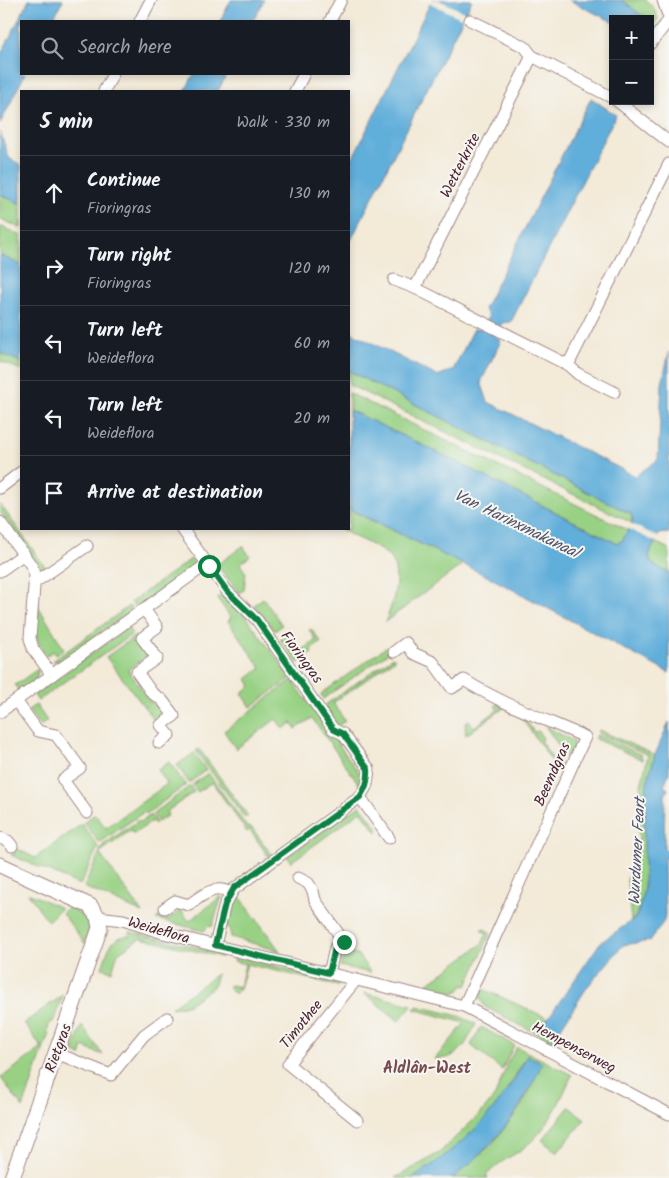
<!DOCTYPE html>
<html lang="en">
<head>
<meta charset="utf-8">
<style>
  :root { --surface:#171b24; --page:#242831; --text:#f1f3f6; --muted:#9ea1a6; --line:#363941 }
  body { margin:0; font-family:Kalam,sans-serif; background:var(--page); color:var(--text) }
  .controls { position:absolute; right:15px; top:15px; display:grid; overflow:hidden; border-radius:0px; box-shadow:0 2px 8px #0003 }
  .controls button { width:45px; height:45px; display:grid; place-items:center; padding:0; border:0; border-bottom:1px solid var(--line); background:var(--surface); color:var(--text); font:25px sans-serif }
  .stop { position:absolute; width:15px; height:15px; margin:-11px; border:4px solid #0b8043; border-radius:50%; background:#fff }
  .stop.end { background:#0b8043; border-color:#fff; box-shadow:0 1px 5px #0008 }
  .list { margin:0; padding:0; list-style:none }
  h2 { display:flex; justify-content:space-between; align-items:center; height:65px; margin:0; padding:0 20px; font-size:21px }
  h2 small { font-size:16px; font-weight:400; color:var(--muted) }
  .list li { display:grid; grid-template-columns:32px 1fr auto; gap:15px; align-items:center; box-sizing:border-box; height:75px; padding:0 20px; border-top:1px solid var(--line) }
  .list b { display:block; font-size:19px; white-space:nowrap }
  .list p { margin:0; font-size:16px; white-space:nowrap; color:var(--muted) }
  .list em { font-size:16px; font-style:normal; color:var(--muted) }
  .icon { flex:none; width:28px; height:28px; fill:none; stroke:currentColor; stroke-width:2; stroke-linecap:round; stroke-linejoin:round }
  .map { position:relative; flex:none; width:669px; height:1178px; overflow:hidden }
  .search { position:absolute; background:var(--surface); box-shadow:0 2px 8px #0003; left:20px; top:20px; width:330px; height:55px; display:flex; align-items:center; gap:12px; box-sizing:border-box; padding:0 18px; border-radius:0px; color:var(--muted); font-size:19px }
  .panel { position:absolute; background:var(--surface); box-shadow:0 2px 8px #0003; left:20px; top:90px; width:330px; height:440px; border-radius:0px }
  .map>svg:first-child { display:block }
</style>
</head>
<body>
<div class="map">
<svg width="669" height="1178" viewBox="0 0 669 1178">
  <rect width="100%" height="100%" fill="#f6f6f2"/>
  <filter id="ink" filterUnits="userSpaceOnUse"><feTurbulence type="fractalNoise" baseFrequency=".02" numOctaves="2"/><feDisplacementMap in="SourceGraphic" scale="10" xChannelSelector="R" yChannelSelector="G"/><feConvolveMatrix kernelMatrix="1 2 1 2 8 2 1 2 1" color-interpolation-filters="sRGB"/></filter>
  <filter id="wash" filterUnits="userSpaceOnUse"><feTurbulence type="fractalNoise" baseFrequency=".0096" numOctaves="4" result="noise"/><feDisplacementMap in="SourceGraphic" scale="20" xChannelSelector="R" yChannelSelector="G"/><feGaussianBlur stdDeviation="1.12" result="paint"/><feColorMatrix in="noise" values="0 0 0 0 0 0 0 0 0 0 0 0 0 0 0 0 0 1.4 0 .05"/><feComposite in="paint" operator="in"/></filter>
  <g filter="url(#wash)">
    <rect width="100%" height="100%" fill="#f3ead8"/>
    <g fill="#98d184" stroke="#717858">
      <polygon points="622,0 646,0 655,10 658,19 650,28 650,19 646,19"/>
      <polygon points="0,194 21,204 21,228 0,219"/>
      <polygon points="0,226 21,236 21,265 0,255"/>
      <polygon points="0,353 21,362 21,370 0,361"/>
      <polygon points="349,371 631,514 632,523 349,385"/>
      <polygon points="349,393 628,530 622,541 616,543 439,453 349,410"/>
      <polygon points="0,504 46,568 42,570 0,511"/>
      <path d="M349,509L364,517L463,564L385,622C393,605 405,567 385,553C371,543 354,538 341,529H349Z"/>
      <polygon points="655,542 669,549 669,573 650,563 649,555"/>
      <polygon points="243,546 250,556 240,564 246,573 244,590 239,593 217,565"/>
      <polygon points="191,559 194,564 193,567 136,608 131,602"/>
      <polygon points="221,595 247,618 291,678 251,707 242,693 251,686 247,679 261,668 228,621 231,618 217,598"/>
      <polygon points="263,598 282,625 275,631 254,605"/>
      <path d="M38,606L64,649L56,655L53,651L46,656C33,637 36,628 38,606Z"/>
      <polygon points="129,606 132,610 61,661 53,661"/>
      <polygon points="128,628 132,634 38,701 34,695"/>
      <polygon points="311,629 321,642 311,650 312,653 298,663 280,639 288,634 301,651 316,640 309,630"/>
      <polygon points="135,636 148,655 128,670 151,703 155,701 164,714 155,721 106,657"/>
      <polygon points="386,647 389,652 323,699 321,694"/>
      <polygon points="393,657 395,659 333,703 345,721 338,726 324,708 325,705"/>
      <polygon points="38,669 37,678 19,691 15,685"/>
      <polygon points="292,680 360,774 363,781 361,787 312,718 296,729 292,723 283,729 276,719 236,749 224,731"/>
      <polygon points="497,704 505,707 466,735 465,723 469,720 474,727 498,710 495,706"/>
      <polygon points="36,705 47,721 40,726 28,710"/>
      <polygon points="518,713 522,715 534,732 538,731 543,738 541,742 557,765 560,763 564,769 561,774"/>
      <polygon points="545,726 573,741 574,748 568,759"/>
      <path d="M599,730L655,755C651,770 646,785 645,801C643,827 653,905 631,921L627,881L639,839L638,799L648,755L598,733Z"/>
      <polygon points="597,735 641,755 643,760 595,739"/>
      <polygon points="199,749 248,816 245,818 196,751"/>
      <polygon points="194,753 206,770 189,783 177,765"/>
      <polygon points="169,762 186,785 146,814 144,812 99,843 84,822 95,814 106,828 167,784 158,770"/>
      <polygon points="208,773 247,827 252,828 271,854 268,856 250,830 247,832 212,782 198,792 192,785"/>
      <polygon points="190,786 194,792 166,812 168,815 158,822 153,814"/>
      <polygon points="360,805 377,827 377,832 361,811 291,862 287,857"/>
      <polygon points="151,815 156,823 155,824 152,821 134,834 131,830 99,853 143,913 84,887 103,845 139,820 141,822"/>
      <polygon points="82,824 98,847 80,885 11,855 18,849 35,858"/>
      <polygon points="28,893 61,908 48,921"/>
      <polygon points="238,894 280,951 231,937 230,928 226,927 232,905"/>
      <polygon points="222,896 212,927 209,926 204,931 156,919 161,915 169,919 181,910 189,921"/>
      <polygon points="69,907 86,918 89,928 85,944 62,913"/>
      <path d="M483,928L491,933L467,986L463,985C456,1000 436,990 423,987L482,944L487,933L481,930Z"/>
      <path d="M130,932L222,953L221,957L140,938L118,953L112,971L102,968C108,952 109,936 129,936Z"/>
      <polygon points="350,954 358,955 371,973 340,966 342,960"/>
      <polygon points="235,956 336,981 340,986 247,964 240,988 235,994 228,987 230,985 240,987 245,964 234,961"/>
      <polygon points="217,974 213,987 187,1005 172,1008 171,1007"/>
      <polygon points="483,989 548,1018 540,1030 555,1037 553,1042 485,1007 480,998"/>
      <polygon points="364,993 412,1005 399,1021"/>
      <polygon points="63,995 53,1022 50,1022 47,1031 49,1033 23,1108 1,1078 42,1048 24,1023"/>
      <path d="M417,1006L459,1016L476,1024C466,1044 460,1059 435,1059L465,1023L414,1009Z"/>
      <polygon points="82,1025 103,1055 83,1047 80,1056 73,1051"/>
      <polygon points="481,1027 514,1045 502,1070 471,1045"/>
      <path d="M517,1047L572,1075C560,1101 549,1128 526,1146C510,1159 501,1159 486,1176L488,1178H453L493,1143L520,1108L531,1088L526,1057L503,1098L484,1122L443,1158L413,1178H395L439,1153L481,1113L495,1096L508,1062Z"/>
      <polygon points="569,1107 585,1119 557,1153 542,1140"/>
    </g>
    <g fill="#60aeda" stroke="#556682">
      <polygon points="29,0 63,0 52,21 21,21 21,74 25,74 0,124 0,56"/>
      <polygon points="231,0 264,0 253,21 220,21"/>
      <polygon points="432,0 472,0 349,244 349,165"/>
      <polygon points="569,0 622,0 646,19 613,19 613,22"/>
      <polygon points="194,74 227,74 218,91 185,91"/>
      <polygon points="591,98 616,115 511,322 502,323 495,336 501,341 481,382 488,402 635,476 658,460 662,384 669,352 669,533 659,534 649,555 651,563 669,573 669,673 491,578 349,509 349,410 439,453 616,543 622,541 633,521 631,514 349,371 349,331 437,376 453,370 474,329 483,329 489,316 484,309"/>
      <polygon points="0,131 9,158 21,165 21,204 0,194"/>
      <polygon points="0,255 21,265 21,362 0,353"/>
      <polygon points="669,722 669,773 664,786 668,789 665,795 664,848 669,852 669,860 664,857 665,915 664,921 650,941 623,945 588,986 555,1037 540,1030 600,943 634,919 638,914 644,888 644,833 647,782 655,755"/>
      <path d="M527,1056L538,1060L542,1064C518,1116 497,1142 453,1178H413C465,1143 498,1113 527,1056Z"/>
    </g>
    <g fill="#f3ead8">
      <polygon points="429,0 439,0 468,14 465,20 428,2"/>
      <polygon points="629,523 660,538 658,543 626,528"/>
    </g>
  </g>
  <g filter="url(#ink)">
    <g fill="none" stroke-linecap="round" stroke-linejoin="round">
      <defs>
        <g id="minor">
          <polyline points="470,20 525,47 532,56"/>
          <polyline points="140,21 151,0"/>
          <polyline points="330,21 341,0"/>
          <polyline points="650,44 669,20"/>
          <polyline points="104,91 113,74"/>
          <polyline points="295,91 304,74"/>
          <polyline points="617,101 669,142"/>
          <polyline points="394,280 415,288 568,365 669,164"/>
          <polyline points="415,288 532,56 613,98"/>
          <polyline points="568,365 578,374 614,392"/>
          <polyline points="0,488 21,472"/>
          <polyline points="0,522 31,565 35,574 30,638 33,649 52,675"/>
          <polyline points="182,529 227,591 257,620 333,729 343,734 369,769 367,785 360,797 234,889 225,904 215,945"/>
          <polyline points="0,571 24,554"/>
          <polyline points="34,583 87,546"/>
          <polyline points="144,609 157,627 142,638 157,658 137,672 152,693 162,700 174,716 161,725 169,735 159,743"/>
          <path d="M394,652L406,643L413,653L433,662L452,688L464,680C502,704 544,719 585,737L464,1006"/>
          <polyline points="16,701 38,731 56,735 80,768 63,780 87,813"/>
          <polyline points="0,712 207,564"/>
          <polyline points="360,797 389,838"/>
          <polyline points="0,838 8,841 12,846"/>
          <polyline points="298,878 308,883 313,891 315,900 344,942 335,948 329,973"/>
          <path d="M165,908L175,901L189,905C201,896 215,884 230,893"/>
          <polyline points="98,917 123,920 163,933 464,1006 669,1114"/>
          <polyline points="356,980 288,1064 357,1120"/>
          <polyline points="56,1053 111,1075 144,1035 167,1018"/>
        </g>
        <g id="tertiary">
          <polyline points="665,0 669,12"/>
          <polyline points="0,865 90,906 98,917 100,928 12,1178"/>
        </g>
      </defs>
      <use href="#minor" stroke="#9e8482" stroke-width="13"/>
      <use href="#tertiary" stroke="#9e8482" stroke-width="17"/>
      <use href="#minor" stroke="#fff" stroke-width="11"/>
      <use href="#tertiary" stroke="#fff" stroke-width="15"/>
    </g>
  </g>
  <g fill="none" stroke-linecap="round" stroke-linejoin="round" filter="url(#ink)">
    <path stroke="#0b8043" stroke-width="6" d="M209,566L227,591L257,620L333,729L343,734L368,769C369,780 366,788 360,797L234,888L225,904L215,945L329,973L335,948L344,942"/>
  </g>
  <g text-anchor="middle" stroke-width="4" stroke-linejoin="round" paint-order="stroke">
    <g font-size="15" fill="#4a1f2b" stroke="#f6f6f2">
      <text transform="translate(460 165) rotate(-63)" y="5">Wetterkrite</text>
      <text transform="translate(302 657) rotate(54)" y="5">Fioringras</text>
      <text transform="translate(552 774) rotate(-66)" y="5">Beemdgras</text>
      <text transform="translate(159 930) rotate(16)" y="5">Weideflora</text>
      <text transform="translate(301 1024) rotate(-51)" y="5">Timothee</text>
      <text transform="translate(574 1047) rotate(28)" y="5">Hempenserweg</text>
      <text transform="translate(58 1048) rotate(-70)" y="5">Rietgras</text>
    </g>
    <g font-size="16" font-style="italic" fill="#525168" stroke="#f6f6f2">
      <text transform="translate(517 523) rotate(26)" y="6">Van Harinxmakanaal</text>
      <text transform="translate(636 851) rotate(-87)" y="6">Wurdumer Feart</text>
    </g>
    <g font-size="16" font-weight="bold" fill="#784b4f" stroke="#f6f6f2">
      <text x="427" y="1073">Aldlân-West</text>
    </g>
  </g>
</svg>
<div class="controls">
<button>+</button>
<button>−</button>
</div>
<div class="stop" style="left:209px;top:566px"></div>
<div class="stop end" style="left:344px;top:942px"></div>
<div class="search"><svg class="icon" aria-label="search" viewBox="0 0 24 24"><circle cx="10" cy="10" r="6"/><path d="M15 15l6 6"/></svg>Search here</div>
<section class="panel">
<h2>5 min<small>Walk · 330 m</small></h2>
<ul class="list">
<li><svg class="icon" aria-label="ahead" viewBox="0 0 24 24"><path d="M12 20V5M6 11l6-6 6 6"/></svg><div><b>Continue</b><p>Fioringras</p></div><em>130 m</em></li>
<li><svg class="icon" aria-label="right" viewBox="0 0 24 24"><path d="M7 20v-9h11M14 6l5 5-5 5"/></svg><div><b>Turn right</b><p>Fioringras</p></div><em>120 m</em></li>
<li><svg class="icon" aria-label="left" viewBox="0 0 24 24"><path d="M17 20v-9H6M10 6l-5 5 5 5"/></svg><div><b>Turn left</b><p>Weideflora</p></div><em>60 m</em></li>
<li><svg class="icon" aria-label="left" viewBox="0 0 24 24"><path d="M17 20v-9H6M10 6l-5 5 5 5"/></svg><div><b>Turn left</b><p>Weideflora</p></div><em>20 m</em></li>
<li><svg class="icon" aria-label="arrive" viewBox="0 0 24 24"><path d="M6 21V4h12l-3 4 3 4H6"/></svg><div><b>Arrive at destination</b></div></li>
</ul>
</section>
</div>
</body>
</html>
